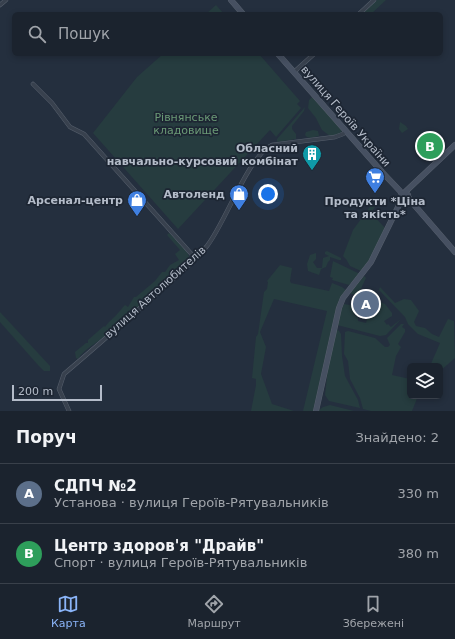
<!DOCTYPE html>
<html lang="uk">
<head>
<meta charset="utf-8">
<style>
  :root { --surface:#1b232e; --page:#282f3a; --text:#f1f3f6; --muted:#a0a4aa; --line:#39404a; --accent:#8ab4f8 }
  body { margin:0; font-family:"DejaVu Sans",sans-serif; background:var(--page); color:var(--text) }
  .controls { position:absolute; right:12px; bottom:12px; display:grid; overflow:hidden; border-radius:6px; box-shadow:0 2px 6px #0003 }
  .controls button { width:36px; height:36px; display:grid; place-items:center; padding:0; border:0; border-bottom:1px solid var(--line); background:var(--surface); color:var(--text); font:20px sans-serif }
  .scale { position:absolute; left:12px; bottom:10px; width:90px; box-sizing:border-box; padding-left:4px; border:2px solid #b4bcc9; border-top:0; font-size:11px; line-height:14px; white-space:nowrap; color:#b4bcc9; -webkit-text-stroke:3px #1d2633; paint-order:stroke }
  .you { position:absolute; left:268px; top:194px; width:14px; height:14px; margin:-10px; border:3px solid #fff; border-radius:50%; background:#1a73e8; box-shadow:0 0 0 6px #1a73e833 }
  .badge { display:grid; place-items:center; width:26px; height:26px; border-radius:50%; background:var(--accent); color:#fff; font-size:13px; font-weight:700 }
  .pin { position:absolute; translate:-50% -50%; border:2px solid #fff; box-shadow:0 1px 4px #0006 }
  .list { margin:0; padding:0; list-style:none }
  h2 { display:flex; justify-content:space-between; align-items:center; height:52px; margin:0; padding:0 16px; font-size:17px }
  h2 small { font-size:13px; font-weight:400; color:var(--muted) }
  .list li { display:grid; grid-template-columns:26px 1fr auto; gap:12px; align-items:center; box-sizing:border-box; height:60px; padding:0 16px; border-top:1px solid var(--line) }
  .list b { display:block; font-size:15px; white-space:nowrap }
  .list p { margin:0; font-size:13px; white-space:nowrap; color:var(--muted) }
  .list em { font-size:13px; font-style:normal; color:var(--muted) }
  .icon { flex:none; width:22px; height:22px; fill:none; stroke:currentColor; stroke-width:2; stroke-linecap:round; stroke-linejoin:round }
  .map { position:relative; flex:none; width:455px; height:411px; overflow:hidden }
  .search { position:absolute; background:var(--surface); box-shadow:0 2px 6px #0003; left:12px; right:12px; top:12px; height:44px; display:flex; align-items:center; gap:10px; box-sizing:border-box; padding:0 14px; border-radius:6px; color:var(--muted); font-size:15px }
  .sheet { height:172px; background:var(--surface) }
  nav { display:flex; justify-content:space-around; align-items:center; box-sizing:border-box; height:56px; border-top:1px solid var(--line); background:var(--surface); font-size:11px; color:var(--muted) }
  nav a { display:grid; justify-items:center; gap:2px }
  nav .on { color:var(--accent) }
  .map>svg:first-child { display:block }
</style>
</head>
<body>
<div class="map">
<svg width="455" height="411" viewBox="0 0 455 411">
  <rect width="100%" height="100%" fill="#242f3e"/>
  <g fill="#263c3f">
    <polygon points="377,0 386,0 371,14 362,14"/>
    <polygon points="216,5 224,14 206,14"/>
    <polygon points="163,54 259,54 300,101 297,104 301,108 276,137 270,130 269,131 178,229 93,133 137,77"/>
    <polygon points="312,97 342,130 340,135 330,136 322,130 316,118 308,108 309,100"/>
    <polygon points="305,107 304,111 292,126 292,129 296,134 296,139 277,142 277,139"/>
    <polygon points="400,122 406,126 408,129 402,133 399,129"/>
    <polygon points="313,130 318,131 319,136 310,138 307,137 305,135 306,132"/>
    <polygon points="375,200 378,202 371,213 385,228 369,261 361,271 350,266 346,259 343,256 353,230"/>
    <path d="M169,233C177,240 188,249 190,260L174,275L170,276L167,282L138,307L134,309L133,312L109,330V333C99,342 85,348 78,359L76,358L75,352L86,343H88V340L104,326L105,327C109,321 114,318 118,313C121,310 122,308 125,305L128,307L134,297H136L155,281L162,272H165L170,265L179,260L175,254L180,250L167,235Z"/>
    <polygon points="327,251 341,258 341,260 339,260 330,257 330,260 328,262 326,267 321,269 319,275 308,271 307,264 310,255 316,253 316,259 313,262 317,268 322,268 323,258 329,256 325,254 325,252"/>
    <polygon points="333,261 360,274 349,285 332,280 333,278 330,277"/>
    <polygon points="280,265 292,268 290,281 291,283 329,291 332,283 342,287 346,290 339,300 336,309 313,411 303,411 327,311 274,299 260,332 266,347 261,374 272,404 294,411 251,411 256,385 256,379 252,378 256,337 258,334 264,292 267,289 268,282 267,281"/>
    <polygon points="364,276 366,278 358,295 351,294 350,292"/>
    <polygon points="380,287 395,303 404,299 411,300 419,311 414,322 416,326 425,328 432,334 439,337 448,319 454,321 455,358 440,371 440,366 430,366 440,343 418,334 408,324 405,317 379,290"/>
    <polygon points="374,291 379,298 378,299 380,302 385,304 392,313 392,316 384,321 387,325 388,324 391,327 401,319 386,335 380,336 337,325 341,310 344,304 355,306 354,314 358,318 358,321 366,323"/>
    <polygon points="0,312 50,366 50,371 44,371 38,365 0,322"/>
    <polygon points="401,324 404,324 402,327 405,329 405,332 398,344 401,347 396,356 392,375 410,379 410,396 418,396 412,411 371,411 363,409 360,398 350,379 348,361 344,354 345,332 348,331 375,338 385,347 388,347 390,345 387,338"/>
    <polygon points="336,329 339,331 341,334 342,356 345,376 358,400 360,408 329,401 325,395 329,359"/>
    <polygon points="330,405 354,411 318,411 323,407"/>
  </g>
  <g fill="none" stroke-linecap="round" stroke-linejoin="round">
    <defs>
      <g id="street">
        <polyline points="0,5 6,0"/>
        <polyline points="359,14 374,0"/>
        <polyline points="294,72 314,54"/>
        <polyline points="33,84 52,103 70,127 84,134 195,258"/>
        <path d="M69,411L59,389L64,374C95,348 125,321 156,294C173,279 192,264 207,246C226,222 248,156 272,145L335,137L343,134L346,131"/>
      </g>
      <g id="secondary">
        <polyline points="231,0 243,14"/>
        <polyline points="278,54 382,172 400,191 404,198 407,199"/>
        <polyline points="408,196 410,200 455,252"/>
        <polyline points="402,198 403,194 455,145"/>
        <polyline points="316,411 339,308 343,298 371,262 399,205 408,195"/>
      </g>
    </defs>
    <use href="#street" stroke="#565f6c" stroke-width="4.5"/>
    <use href="#secondary" stroke="#565f6c" stroke-width="6"/>
    <use href="#street" stroke="#38414e" stroke-width="3.5"/>
    <use href="#secondary" stroke="#465061" stroke-width="5"/>
  </g>
  <defs>
    <symbol id="building-pin" viewBox="-11 -11 22 30"><path d="M0 17L-7.5 6A9.5 9.5 0 1 1 7.5 6Z" fill="#0f9aa8" stroke="#1d2633"/><path d="M-4-6H4V6H1V3H-1V6H-4ZM-2.5-4.3h1.7v1.8h-1.7ZM.8-4.3h1.7v1.8H.8ZM-2.5-1h1.7V.8h-1.7ZM.8-1h1.7V.8H.8Z" fill="#fff"/></symbol>
    <symbol id="supermarket-pin" viewBox="-11 -11 22 30"><path d="M0 17L-7.5 6A9.5 9.5 0 1 1 7.5 6Z" fill="#3f7fe0" stroke="#1d2633"/><path d="M-6-5.5h2.5l.6 2H6L4.5 2H-2.5L-4.4-4H-6ZM-1.5 3.2a1.3 1.3 0 1 0 .1 0ZM3 3.2a1.3 1.3 0 1 0 .1 0Z" fill="#fff"/></symbol>
    <symbol id="shop-pin" viewBox="-11 -11 22 30"><path d="M0 17L-7.5 6A9.5 9.5 0 1 1 7.5 6Z" fill="#3f7fe0" stroke="#1d2633"/><path d="M-5-2.5h2.3a2.7 3.5 0 0 1 5.4 0H5L5.5 6h-11ZM-1.5-2.5h3a1.5 2.3 0 0 0-3 0Z" fill="#fff"/></symbol>
  </defs>
  <g fill-rule="evenodd">
    <use href="#building-pin" x="301" y="143" width="22" height="30"/>
    <use href="#supermarket-pin" x="364" y="166" width="22" height="30"/>
    <use href="#shop-pin" x="228" y="183" width="22" height="30"/>
    <use href="#shop-pin" x="126" y="189" width="22" height="30"/>
  </g>
  <g text-anchor="middle" stroke-width="3.5" stroke-linejoin="round" paint-order="stroke">
    <g font-size="11" fill="#b4bcc9" stroke="#1d2633">
      <text transform="translate(346 116) rotate(49)" y="4">вулиця Героїв України</text>
      <text transform="translate(155 292) rotate(-42)" y="4">вулиця Автолюбителів</text>
    </g>
    <g font-size="11" fill="#6b9a76" stroke="#1d2633">
      <text x="186" y="121">Рівнянське<tspan x="186" dy="13">кладовище</tspan></text>
    </g>
    <g font-size="11" font-weight="bold" fill="#b4bcc9" stroke="#1d2633" text-anchor="end">
      <text x="298" y="152">Обласний<tspan x="298" dy="13">навчально-курсовий комбінат</tspan></text>
      <text x="225" y="198">Автоленд</text>
      <text x="123" y="204">Арсенал-центр</text>
      <text x="375" y="205" text-anchor="middle">Продукти *Ціна<tspan x="375" dy="13">та якість*</tspan></text>
    </g>
  </g>
</svg>
<div class="controls">
<button><svg class="icon" aria-label="layers" viewBox="0 0 24 24"><path d="M12 4l9 5-9 5-9-5zM3 14l9 5 9-5"/></svg></button>
</div>
<div class="scale">200 m</div>
<div class="you"></div>
<div class="pin badge" style="left:366px;top:304px;background:#5c6f8a">A</div>
<div class="pin badge" style="left:430px;top:146px;background:#2e9e5b">B</div>
<div class="search"><svg class="icon" aria-label="search" viewBox="0 0 24 24"><circle cx="10" cy="10" r="6"/><path d="M15 15l6 6"/></svg>Пошук</div>
</div>
<section class="sheet">
<h2>Поруч<small>Знайдено: 2</small></h2>
<ul class="list">
<li><span class="badge" style="background:#5c6f8a">A</span><div><b>СДПЧ №2</b><p>Установа · вулиця Героїв-Рятувальників</p></div><em>330 m</em></li>
<li><span class="badge" style="background:#2e9e5b">B</span><div><b>Центр здоров'я &quot;Драйв&quot;</b><p>Спорт · вулиця Героїв-Рятувальників</p></div><em>380 m</em></li>
</ul>
</section>
<nav>
<a class="on"><svg class="icon" aria-label="map" viewBox="0 0 24 24"><path d="M3 6l6-2 6 2 6-2v14l-6 2-6-2-6 2zM9 4v14M15 6v14"/></svg>Карта</a>
<a><svg class="icon" aria-label="directions" viewBox="0 0 24 24"><path d="M12 3l9 9-9 9-9-9zM9 14v-3h6M13 9l2 2-2 2"/></svg>Маршрут</a>
<a><svg class="icon" aria-label="saved" viewBox="0 0 24 24"><path d="M7 4h10v16l-5-4-5 4z"/></svg>Збережені</a>
</nav>
</body>
</html>
